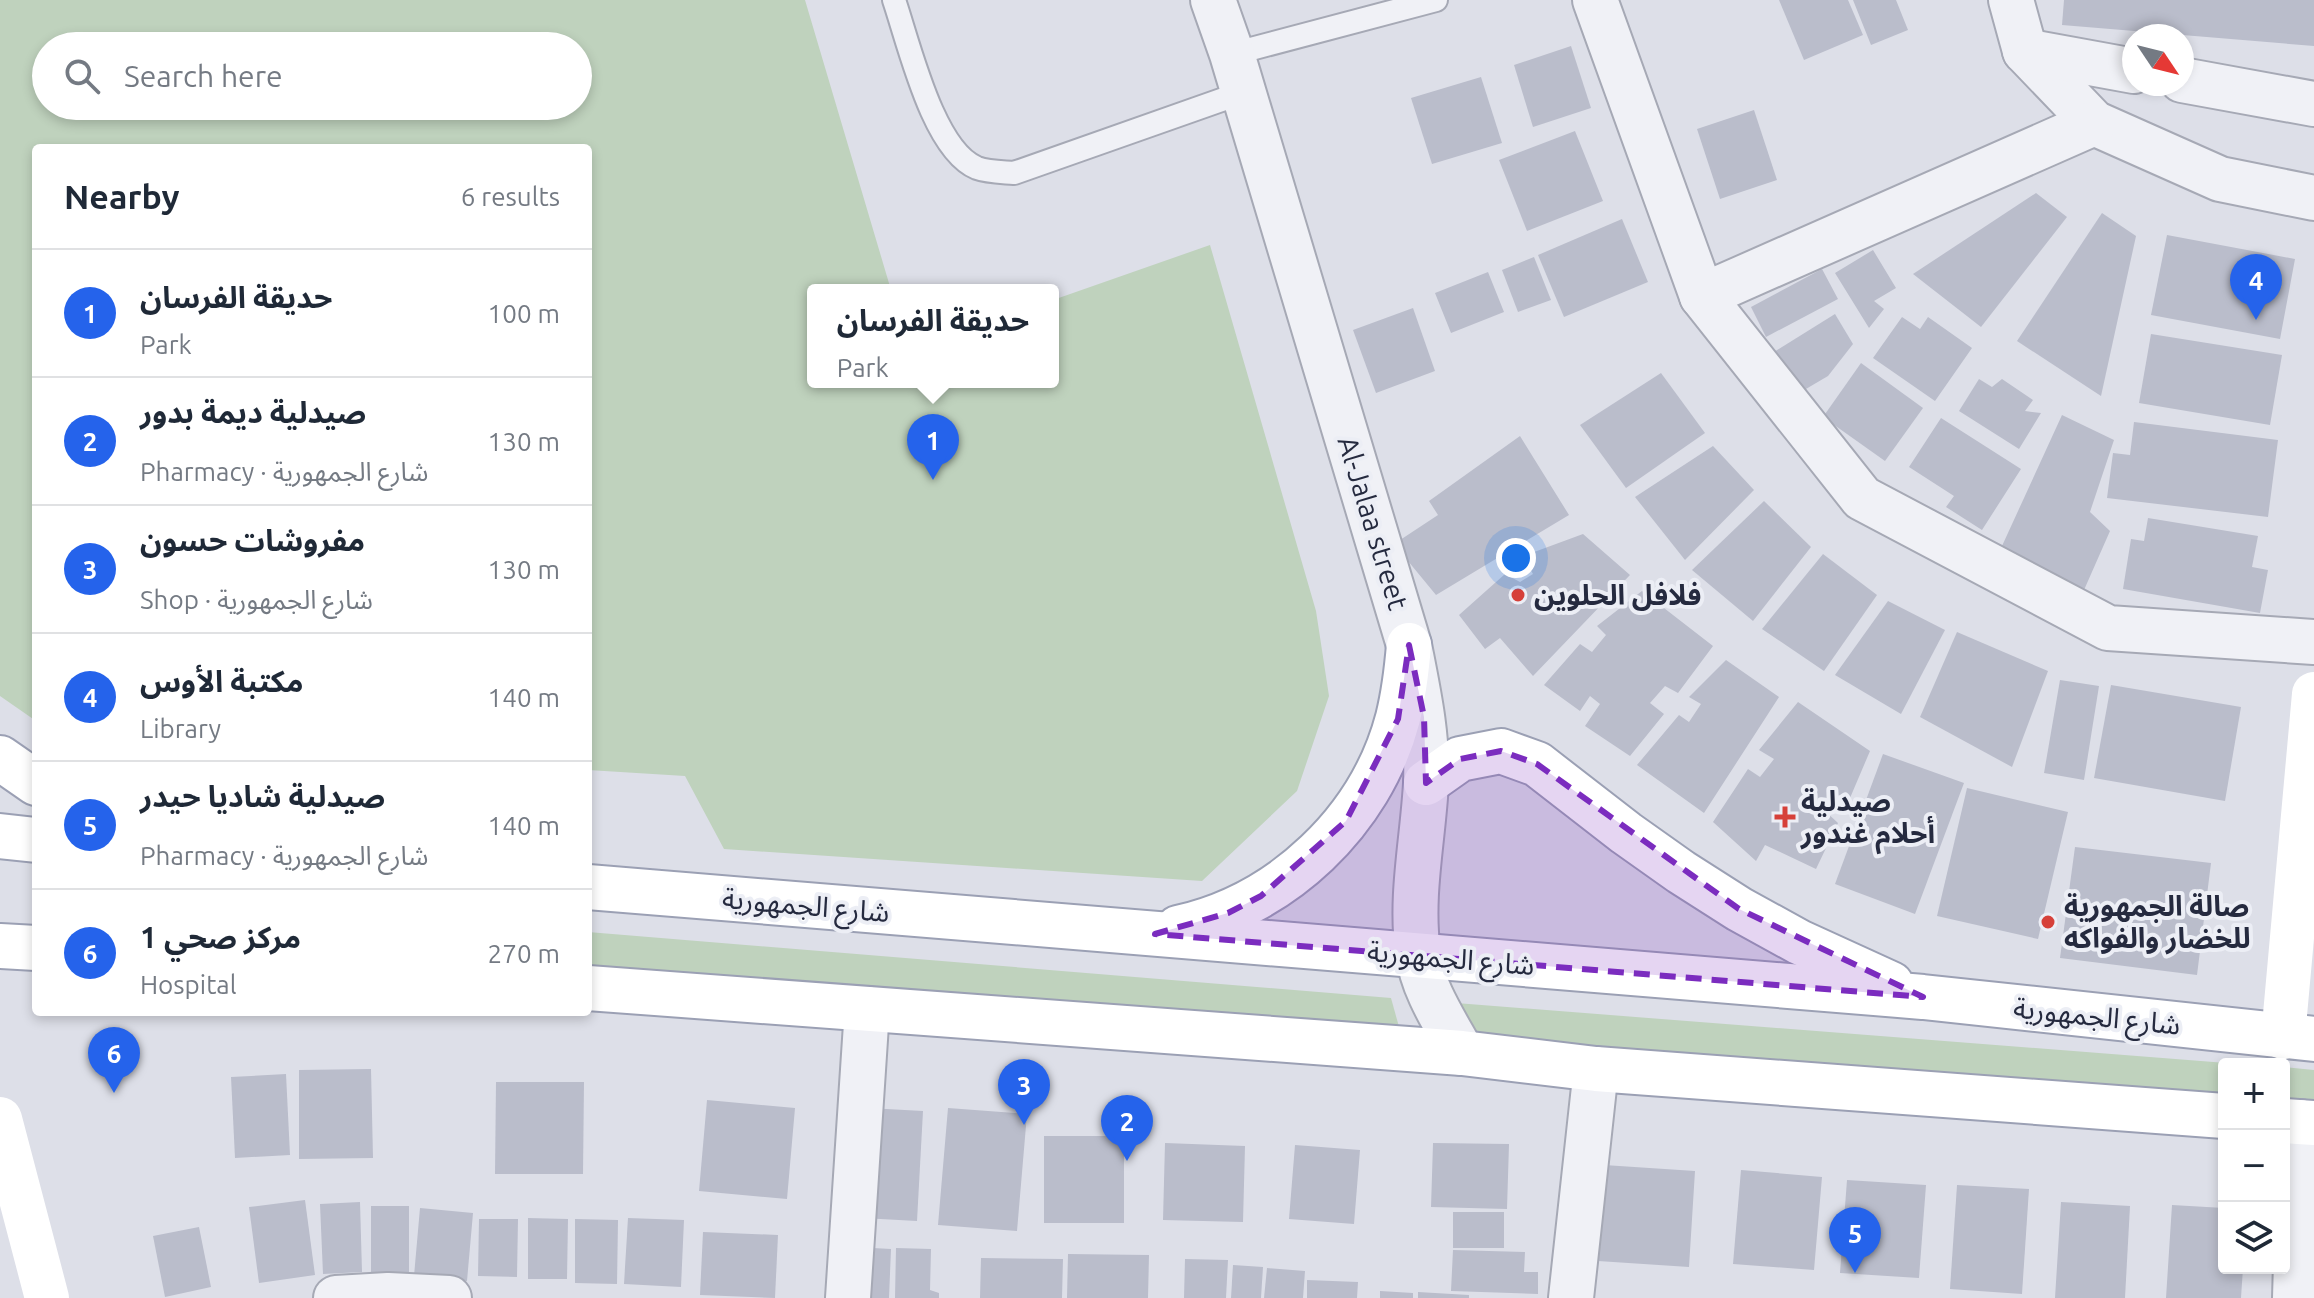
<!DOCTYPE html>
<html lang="en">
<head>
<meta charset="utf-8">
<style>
  :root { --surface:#fff; --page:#f6f6f7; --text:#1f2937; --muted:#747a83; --line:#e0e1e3; --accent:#2563eb }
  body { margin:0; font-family:Ubuntu,"Noto Sans Arabic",sans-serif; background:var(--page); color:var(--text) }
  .controls { position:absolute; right:24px; bottom:24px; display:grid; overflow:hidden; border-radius:8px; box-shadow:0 4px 12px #0003 }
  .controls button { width:72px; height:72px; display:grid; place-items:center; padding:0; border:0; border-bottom:2px solid var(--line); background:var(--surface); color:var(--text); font:40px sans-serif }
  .compass { position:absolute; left:2122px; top:24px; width:72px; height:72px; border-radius:50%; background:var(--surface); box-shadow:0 4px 12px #0003; rotate:125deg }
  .you { position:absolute; left:1516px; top:558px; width:28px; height:28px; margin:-20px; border:6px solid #fff; border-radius:50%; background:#1a73e8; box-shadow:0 0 0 12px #1a73e833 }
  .badge { display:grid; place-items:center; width:52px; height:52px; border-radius:50%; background:var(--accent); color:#fff; font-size:26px; font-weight:700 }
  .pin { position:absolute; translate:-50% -66px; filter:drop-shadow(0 2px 4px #0008) }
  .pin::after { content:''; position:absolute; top:42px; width:28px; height:24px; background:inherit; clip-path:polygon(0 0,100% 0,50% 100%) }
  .popup { position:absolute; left:807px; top:284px; width:252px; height:104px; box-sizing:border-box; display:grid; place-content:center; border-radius:8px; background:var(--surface); filter:drop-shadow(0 2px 6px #0005); font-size:26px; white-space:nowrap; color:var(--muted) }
  .popup b { font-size:30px; color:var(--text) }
  .popup::after { content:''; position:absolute; left:50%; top:100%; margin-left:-16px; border:16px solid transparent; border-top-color:var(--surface) }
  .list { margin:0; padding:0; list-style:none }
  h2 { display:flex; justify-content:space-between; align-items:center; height:104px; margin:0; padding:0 32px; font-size:34px }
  h2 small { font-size:26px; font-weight:400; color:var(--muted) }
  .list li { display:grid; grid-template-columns:52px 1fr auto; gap:24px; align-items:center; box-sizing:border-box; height:128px; padding:0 32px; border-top:2px solid var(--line) }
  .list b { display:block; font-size:30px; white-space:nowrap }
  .list p { margin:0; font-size:26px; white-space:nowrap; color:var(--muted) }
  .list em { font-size:26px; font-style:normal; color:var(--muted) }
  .icon { flex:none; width:44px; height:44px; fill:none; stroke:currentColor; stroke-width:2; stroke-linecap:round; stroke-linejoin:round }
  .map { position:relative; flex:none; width:2314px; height:1298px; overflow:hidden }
  .search { position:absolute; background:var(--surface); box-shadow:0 4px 12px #0003; left:32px; top:32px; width:560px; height:88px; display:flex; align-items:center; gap:20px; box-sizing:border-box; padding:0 28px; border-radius:44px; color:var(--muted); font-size:30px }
  .panel { position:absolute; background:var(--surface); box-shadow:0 4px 12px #0003; left:32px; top:144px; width:560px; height:872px; border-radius:8px }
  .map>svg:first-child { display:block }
</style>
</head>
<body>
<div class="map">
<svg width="2314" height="1298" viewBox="0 0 2314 1298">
  <rect width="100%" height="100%" fill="#dddfe8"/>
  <g fill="#bfd2bd" fill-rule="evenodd">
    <path d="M0,0H805L891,290H813V382H1053V300L1210,245L1316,611L1329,696L1297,791L1202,881L724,849L685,776L588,770V148H36V721L0,696ZM46,46H578V106H46Z"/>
    <polygon points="588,932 1391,998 1401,1034 588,968"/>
    <polygon points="1456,1003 2239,1064 2224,1064 2224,1103 1478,1044"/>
    <polygon points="2284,1067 2314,1070 2314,1110 2284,1108"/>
  </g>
  <g fill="#babdcb">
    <polygon points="1779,0 1848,0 1863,35 1804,60"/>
    <polygon points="1853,0 1896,0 1908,30 1871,45"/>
    <polygon points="2064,0 2314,0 2314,46 2062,25"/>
    <polygon points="1571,46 1591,108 1533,127 1514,65"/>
    <polygon points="1481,77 1502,143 1432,164 1411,98"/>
    <polygon points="1754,110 1777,180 1720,199 1697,129"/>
    <polygon points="1575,131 1603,201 1527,231 1499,160"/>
    <polygon points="2036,193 2067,217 1981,327 1913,274"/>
    <polygon points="2102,213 2136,236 2101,396 2017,341"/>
    <polygon points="1622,219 1648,282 1564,317 1538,255"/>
    <polygon points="2167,235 2295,259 2280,339 2151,315"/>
    <polygon points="1873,250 1896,288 1874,301 1884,309 1869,328 1835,273"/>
    <polygon points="1534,257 1551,300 1518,312 1502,270"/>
    <polygon points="1822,269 1838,299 1766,337 1751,307"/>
    <polygon points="1488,272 1504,312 1451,333 1435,293"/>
    <polygon points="1413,308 1435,371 1376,393 1353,330"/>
    <polygon points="1835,314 1853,344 1828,376 1794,396 1769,355"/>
    <polygon points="1902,317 1920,329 1928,317 1972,348 1935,401 1873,358"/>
    <polygon points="2151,334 2282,355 2270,425 2139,403"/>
    <polygon points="1861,363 1923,408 1885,461 1823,417"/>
    <polygon points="1661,373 1705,433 1626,488 1580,425"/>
    <polygon points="1979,379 1992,387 2002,379 2033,400 2025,411 2041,413 2019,449 1959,411"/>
    <polygon points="2062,415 2114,440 2090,512 2110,531 2084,590 2002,546"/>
    <polygon points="1941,418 2021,469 1982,530 1946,507 1954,496 1909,467"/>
    <polygon points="2134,422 2278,440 2268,517 2107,498 2113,453 2130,455"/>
    <polygon points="1520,436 1569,515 1436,595 1394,544 1438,515 1429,501"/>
    <polygon points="1713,446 1754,490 1685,560 1635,497"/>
    <polygon points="1764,501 1811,547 1753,621 1692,570"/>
    <polygon points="2148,518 2258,536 2252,567 2268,570 2260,613 2123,589 2131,539 2144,541"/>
    <polygon points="1583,534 1630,575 1533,676 1500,638 1485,649 1459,615 1505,574 1520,582 1533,574 1523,556"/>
    <polygon points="1823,554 1877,595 1824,671 1762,629"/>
    <polygon points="1642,591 1713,646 1678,693 1665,686 1650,703 1664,714 1630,756 1585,726 1600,704 1590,696 1580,711 1544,685 1580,644 1592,652 1606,635 1597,626"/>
    <polygon points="1888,601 1945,630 1901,714 1835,675"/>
    <polygon points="1957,632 2048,671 2012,767 1920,717"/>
    <polygon points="1726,660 1779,697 1704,813 1637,765 1679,715 1689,722 1701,704 1689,697"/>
    <polygon points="2060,680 2099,686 2084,780 2044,773"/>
    <polygon points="2111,685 2241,707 2225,801 2094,778"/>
    <polygon points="1798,702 1870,751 1850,798 1837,795 1824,810 1838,823 1816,869 1765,845 1756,861 1713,822 1748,769 1760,777 1774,759 1759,750"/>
    <polygon points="1883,754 1964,783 1915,914 1835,884"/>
    <polygon points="1967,788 2068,812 2038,939 1937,916"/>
    <polygon points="2075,847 2211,863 2197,975 2060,958"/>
    <polygon points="371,1069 373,1158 299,1159 299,1070"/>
    <polygon points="286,1074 290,1155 235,1158 231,1077"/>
    <polygon points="496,1082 584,1082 583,1174 495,1174"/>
    <polygon points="707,1100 795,1108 787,1199 699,1191"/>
    <polygon points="868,1108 923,1111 917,1221 862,1218"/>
    <polygon points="948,1108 1027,1114 1017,1231 938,1225"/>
    <rect x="1044" y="1136" width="80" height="87"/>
    <polygon points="1165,1143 1245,1146 1243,1222 1163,1220"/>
    <polygon points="1433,1143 1509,1144 1507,1209 1431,1207"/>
    <polygon points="1295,1145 1360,1150 1354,1224 1289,1219"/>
    <polygon points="1604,1165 1695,1171 1689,1267 1598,1261"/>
    <polygon points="1741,1170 1822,1177 1814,1270 1733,1264"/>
    <polygon points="1847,1180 1926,1185 1919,1278 1840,1273"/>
    <polygon points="1957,1185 2029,1189 2022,1294 1950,1289"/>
    <polygon points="305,1200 315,1275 259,1283 249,1207"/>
    <polygon points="360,1202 362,1272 323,1274 320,1204"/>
    <polygon points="2061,1202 2130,1206 2125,1298 2055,1298"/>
    <polygon points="2172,1205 2224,1208 2224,1268 2243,1268 2241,1298 2166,1298"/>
    <rect x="371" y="1206" width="38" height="71"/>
    <polygon points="420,1208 473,1213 467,1281 414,1276"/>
    <rect x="1453" y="1212" width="51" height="36"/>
    <polygon points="528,1218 568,1219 567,1279 528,1279"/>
    <polygon points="628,1218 684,1220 681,1287 624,1284"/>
    <polygon points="479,1219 518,1219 517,1277 478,1276"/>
    <polygon points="575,1219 618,1220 617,1284 575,1283"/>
    <polygon points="199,1227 211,1287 165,1297 153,1236"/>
    <polygon points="703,1232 778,1235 775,1298 700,1295"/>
    <polygon points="855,1247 891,1249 889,1298 854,1298"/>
    <polygon points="896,1248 931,1249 930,1290 939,1293 939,1298 895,1298"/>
    <polygon points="1453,1250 1525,1252 1524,1272 1538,1272 1538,1294 1451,1291"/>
    <polygon points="1068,1254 1149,1255 1148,1298 1067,1298"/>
    <polygon points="981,1258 1063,1259 1062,1298 980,1298"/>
    <polygon points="1185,1259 1228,1260 1226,1298 1184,1298"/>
    <polygon points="1233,1265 1263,1267 1261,1298 1231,1298"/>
    <polygon points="1267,1268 1305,1271 1303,1298 1264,1298"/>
    <polygon points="1307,1280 1358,1282 1357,1298 1307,1298"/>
    <polygon points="1380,1291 1413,1293 1413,1298 1380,1298"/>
    <polygon points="1418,1292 1469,1295 1469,1298 1418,1298"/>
  </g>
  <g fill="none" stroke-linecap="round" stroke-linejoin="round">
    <defs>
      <g id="lane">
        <path d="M894,0C909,44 933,150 977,168C988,172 1003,172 1014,173L1244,92"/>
        <polyline points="1232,54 1436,0"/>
      </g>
      <g id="street">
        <path d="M1213,0L1232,54L1409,645C1418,691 1428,736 1426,783C1423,840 1410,896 1418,953C1422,988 1445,1022 1462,1053"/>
        <polyline points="1595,0 1702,296 1862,498 2108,628 2314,642"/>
        <polyline points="2011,0 2025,51 2094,123 2220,179 2314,198"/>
        <polyline points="2025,51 2134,71"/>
        <polyline points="2182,80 2314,104"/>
        <polyline points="1702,296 2094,123"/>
        <polyline points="336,1298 388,1295 449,1298"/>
        <polyline points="848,1298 867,1009"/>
        <polyline points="1571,1298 1596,1069"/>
        <polyline points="2295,1298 2300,1122"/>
      </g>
      <g id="primary">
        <polyline points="0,758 36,783"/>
        <polyline points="1426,783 1460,759 1501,751 1537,764 1626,833 1681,872 1739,909 1799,942 1891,984"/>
        <polyline points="0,836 36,840"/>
        <polyline points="588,887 1923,997 2314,1039"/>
        <path d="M1178,928C1282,905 1371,821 1398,718C1404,694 1407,669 1409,645"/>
        <polyline points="0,946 36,948"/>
        <polyline points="588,988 1462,1053 1596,1069 2224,1116"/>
        <polyline points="2284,1121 2314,1123"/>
      </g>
    </defs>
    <use href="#lane" stroke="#a6a9b5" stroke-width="26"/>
    <use href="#street" stroke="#a6a9b5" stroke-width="48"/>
    <use href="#primary" stroke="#9ba0b4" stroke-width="48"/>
    <use href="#lane" stroke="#f0f1f6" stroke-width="22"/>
    <use href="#street" stroke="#f0f1f6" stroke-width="44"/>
    <g stroke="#fff" stroke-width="44">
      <polyline points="2283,1037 2314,694"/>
      <polyline points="0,1119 47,1298"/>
    </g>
    <use href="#primary" stroke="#fff" stroke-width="44"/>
  </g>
  <path fill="#7b2cbf" fill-opacity="0.2" stroke="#7b2cbf" stroke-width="6" stroke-dasharray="16 10" stroke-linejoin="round" d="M1409,645L1424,717L1426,783L1460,759L1501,751L1537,764L1739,909L1923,997L1155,934L1228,913L1261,896L1346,821L1398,719Z"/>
  <g fill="#d64039" stroke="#eceef5" stroke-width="3">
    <circle cx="1518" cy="595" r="8"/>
    <path d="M1781 805h8v8h8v8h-8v8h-8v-8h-8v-8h8z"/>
    <circle cx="2048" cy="922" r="8"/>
  </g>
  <g text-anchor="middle" stroke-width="8" stroke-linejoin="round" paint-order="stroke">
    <g font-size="28" fill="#252a3f" stroke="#eceef5">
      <text transform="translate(1373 523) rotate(73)" y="10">Al-Jalaa street</text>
      <text transform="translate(806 905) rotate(5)" y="10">شارع الجمهورية</text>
      <text transform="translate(1451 958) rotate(5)" y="10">شارع الجمهورية</text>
      <text transform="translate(2097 1016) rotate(6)" y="10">شارع الجمهورية</text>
    </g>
    <g font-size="28" font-weight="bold" fill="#252a3f" stroke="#eceef5" text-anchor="start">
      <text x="1534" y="605">فلافل الحلوين</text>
      <text x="1801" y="811">صيدلية<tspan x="1801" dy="32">أحلام غندور</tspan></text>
      <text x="2064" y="916">صالة الجمهورية<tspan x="2064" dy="32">للخضار والفواكه</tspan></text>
    </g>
  </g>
</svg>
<div class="controls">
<button>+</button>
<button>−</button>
<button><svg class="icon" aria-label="layers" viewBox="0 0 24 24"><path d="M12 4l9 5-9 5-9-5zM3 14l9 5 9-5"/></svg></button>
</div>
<svg class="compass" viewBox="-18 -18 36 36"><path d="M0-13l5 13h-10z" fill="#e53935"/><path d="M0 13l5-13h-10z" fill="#747a83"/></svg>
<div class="you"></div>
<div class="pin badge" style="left:933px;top:480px">1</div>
<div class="popup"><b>حديقة الفرسان</b>Park</div>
<div class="pin badge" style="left:1127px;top:1161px">2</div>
<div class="pin badge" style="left:1024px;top:1125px">3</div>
<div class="pin badge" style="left:2256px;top:320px">4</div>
<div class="pin badge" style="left:1855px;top:1273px">5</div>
<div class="pin badge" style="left:114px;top:1093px">6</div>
<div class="search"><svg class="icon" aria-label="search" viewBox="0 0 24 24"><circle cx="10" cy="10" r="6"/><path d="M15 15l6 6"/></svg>Search here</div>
<section class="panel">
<h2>Nearby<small>6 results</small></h2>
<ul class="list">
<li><span class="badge">1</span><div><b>حديقة الفرسان</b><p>Park</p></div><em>100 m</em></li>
<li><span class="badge">2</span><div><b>صيدلية ديمة بدور</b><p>Pharmacy · شارع الجمهورية</p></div><em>130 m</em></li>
<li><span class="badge">3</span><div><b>مفروشات حسون</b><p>Shop · شارع الجمهورية</p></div><em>130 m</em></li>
<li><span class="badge">4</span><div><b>مكتبة الأوس</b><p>Library</p></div><em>140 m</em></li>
<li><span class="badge">5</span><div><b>صيدلية شاديا حيدر</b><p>Pharmacy · شارع الجمهورية</p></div><em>140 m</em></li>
<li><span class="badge">6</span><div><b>مركز صحي 1</b><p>Hospital</p></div><em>270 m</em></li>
</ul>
</section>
</div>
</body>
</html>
